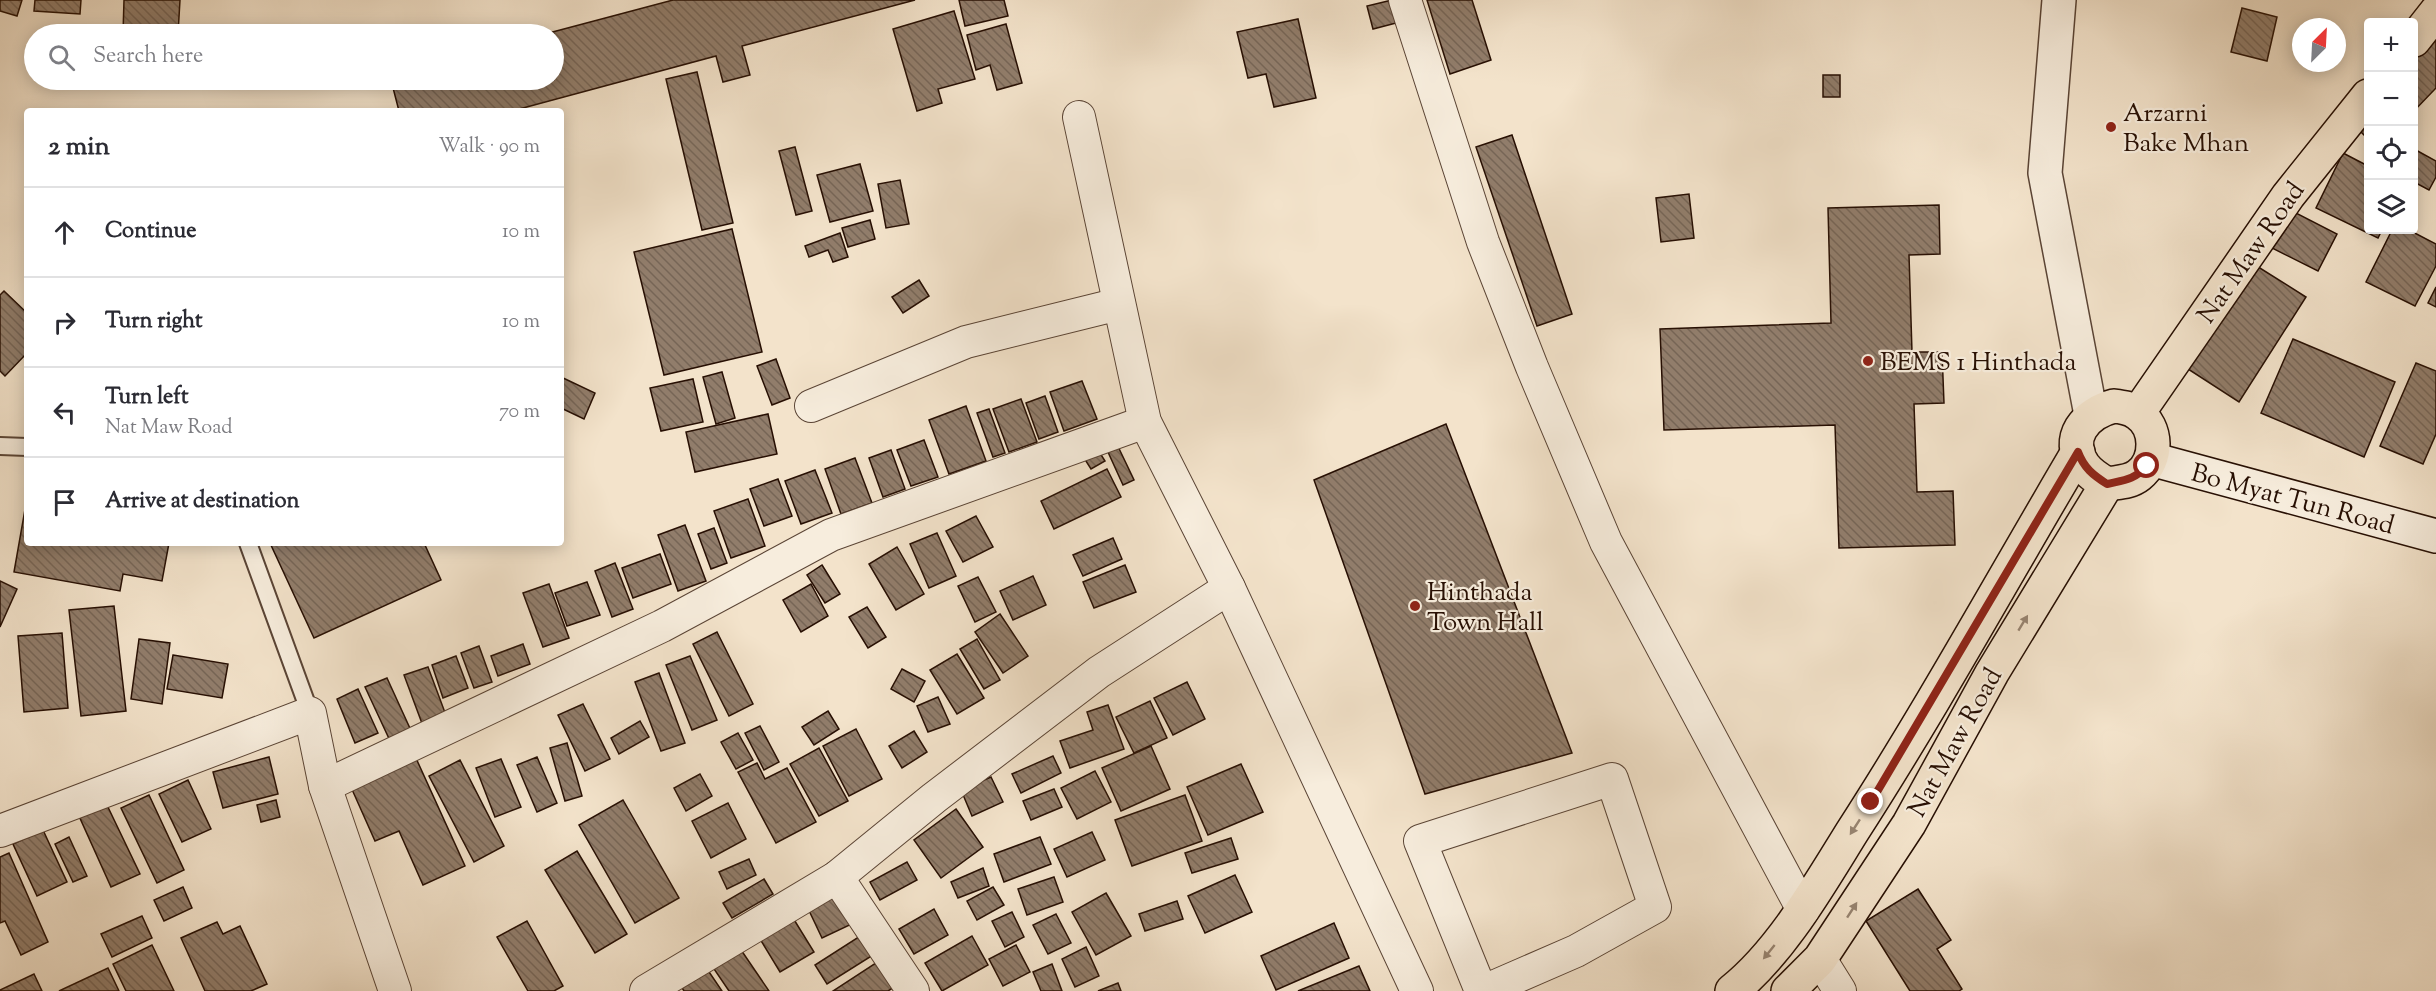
<!DOCTYPE html>
<html lang="en">
<head>
<meta charset="utf-8">
<style>
  :root { --surface:#fff; --page:#f7f7f7; --text:#2b2b33; --muted:#7c7c81; --line:#e1e1e2 }
  body { margin:0; font-family:"Sorts Mill Goudy",serif; background:var(--page); color:var(--text) }
  .controls { position:absolute; right:18px; top:18px; display:grid; overflow:hidden; border-radius:6px; box-shadow:0 3px 15px #0003 }
  .controls button { width:54px; height:54px; display:grid; place-items:center; padding:0; border:0; border-bottom:2px solid var(--line); background:var(--surface); color:var(--text); font:30px sans-serif }
  .compass { position:absolute; left:2292px; top:18px; width:54px; height:54px; border-radius:50%; background:var(--surface); box-shadow:0 3px 15px #0003; rotate:24deg }
  .stop { position:absolute; width:18px; height:18px; margin:-14px; border:4px solid #8f2418; border-radius:50%; background:#fff }
  .stop.end { background:#8f2418; border-color:#fff; box-shadow:0 2px 6px #0008 }
  .list { margin:0; padding:0; list-style:none }
  h2 { display:flex; justify-content:space-between; align-items:center; height:78px; margin:0; padding:0 24px; font-size:26px }
  h2 small { font-size:20px; font-weight:400; color:var(--muted) }
  .list li { display:grid; grid-template-columns:39px 1fr auto; gap:18px; align-items:center; box-sizing:border-box; height:90px; padding:0 24px; border-top:2px solid var(--line) }
  .list b { display:block; font-size:22px; white-space:nowrap }
  .list p { margin:0; font-size:20px; white-space:nowrap; color:var(--muted) }
  .list em { font-size:20px; font-style:normal; color:var(--muted) }
  .icon { flex:none; width:33px; height:33px; fill:none; stroke:currentColor; stroke-width:2; stroke-linecap:round; stroke-linejoin:round }
  .map { position:relative; flex:none; width:2436px; height:991px; overflow:hidden }
  .search { position:absolute; background:var(--surface); box-shadow:0 3px 15px #0003; left:24px; top:24px; width:540px; height:66px; display:flex; align-items:center; gap:15px; box-sizing:border-box; padding:0 21px; border-radius:33px; color:var(--muted); font-size:22px }
  .panel { position:absolute; background:var(--surface); box-shadow:0 3px 15px #0003; left:24px; top:108px; width:540px; height:438px; border-radius:6px }
  .map>svg:first-child { display:block }
</style>
</head>
<body>
<div class="map">
<svg width="2436" height="991" viewBox="0 0 2436 991">
  <defs>
    <pattern id="building-back-hatch" width="6" height="6" patternUnits="userSpaceOnUse" patternTransform="scale(1.5)"><rect width="6" height="6" fill="#917d6b"/><path d="M-1 5l2 2M0 0l6 6M5-1l2 2" fill="none" stroke="#766556"/></pattern>
  </defs>
  <rect width="100%" height="100%" fill="#f3e3cb"/>
  <filter id="stains"><feTurbulence type="fractalNoise" baseFrequency=".00333" numOctaves="4"/><feColorMatrix values="0 0 0 0 .2 0 0 0 0 .09 0 0 0 0 .02 0 0 0 .5 -.17"/></filter>
  <radialGradient id="worn" r=".72"><stop offset=".6" stop-color="#630" stop-opacity="0"/><stop offset="1" stop-color="#630" stop-opacity=".3"/></radialGradient>
  <g fill="url(#building-back-hatch)" stroke="#270f03" stroke-width="1.5">
    <polygon points="0,0 22,0 17,16 0,11"/>
    <polygon points="35,0 81,0 80,14 34,11"/>
    <polygon points="124,0 180,0 178,34 123,34"/>
    <polygon points="673,0 915,0 742,46 750,75 723,82 716,56 512,111 399,111 391,80 554,80 554,34 545,34"/>
    <polygon points="959,0 1004,0 1008,16 965,26"/>
    <polygon points="1392,0 1400,22 1373,29 1367,6"/>
    <polygon points="1427,0 1472,0 1491,60 1450,74"/>
    <polygon points="2242,8 2277,17 2267,61 2231,52"/>
    <polygon points="954,11 975,79 938,89 942,103 917,111 893,29"/>
    <polygon points="1298,19 1316,98 1274,107 1266,74 1248,78 1237,32"/>
    <polygon points="1006,24 1022,83 997,90 990,65 976,70 967,35"/>
    <polygon points="2436,35 2436,88 2414,111 2414,58"/>
    <polygon points="697,72 733,223 702,230 666,79"/>
    <rect x="1823" y="75" width="17" height="22"/>
    <polygon points="2368,104 2368,139 2351,122"/>
    <polygon points="1512,135 1572,314 1537,326 1476,147"/>
    <polygon points="795,147 812,211 796,215 779,151"/>
    <polygon points="2414,149 2436,161 2436,177 2429,190 2414,182"/>
    <polygon points="2343,153 2368,166 2368,230 2382,230 2378,238 2316,208"/>
    <polygon points="860,164 873,211 830,222 817,175"/>
    <polygon points="900,180 909,224 886,228 878,184"/>
    <polygon points="1689,194 1694,238 1661,242 1656,198"/>
    <polygon points="1939,205 1940,254 1909,255 1912,352 1942,352 1944,403 1914,404 1917,492 1953,491 1955,545 1839,548 1835,425 1664,430 1660,329 1831,323 1828,208"/>
    <polygon points="2286,208 2337,234 2318,271 2268,246"/>
    <polygon points="870,220 875,239 848,247 842,228"/>
    <polygon points="732,229 762,352 664,375 634,252"/>
    <polygon points="2392,230 2409,230 2436,244 2436,266 2415,306 2366,282"/>
    <polygon points="840,233 848,257 833,262 828,250 809,257 805,246"/>
    <polygon points="2255,265 2306,297 2239,402 2188,369"/>
    <polygon points="919,280 929,296 903,313 892,297"/>
    <polygon points="2436,287 2436,307 2428,303"/>
    <polygon points="4,291 27,313 27,353 5,376 0,371 0,295"/>
    <polygon points="2293,339 2395,382 2364,457 2261,413"/>
    <polygon points="776,359 790,398 772,405 757,366"/>
    <polygon points="2416,363 2436,371 2436,434 2423,464 2380,446"/>
    <polygon points="722,372 735,418 716,424 703,377"/>
    <polygon points="561,377 595,393 584,419 561,408"/>
    <polygon points="693,379 703,422 661,431 650,388"/>
    <polygon points="1082,381 1097,419 1064,431 1050,392"/>
    <polygon points="1045,396 1058,432 1039,439 1026,403"/>
    <polygon points="1021,399 1037,442 1009,452 993,409"/>
    <polygon points="966,406 986,461 949,474 929,420"/>
    <polygon points="989,409 1005,453 993,457 977,413"/>
    <polygon points="768,414 777,454 695,472 686,432"/>
    <polygon points="1446,424 1572,753 1425,794 1314,480"/>
    <polygon points="1113,436 1134,480 1123,485 1103,441"/>
    <polygon points="924,440 938,477 911,486 897,450"/>
    <polygon points="1093,442 1105,461 1091,469 1079,450"/>
    <polygon points="891,450 905,489 883,497 869,458"/>
    <polygon points="855,458 872,503 841,514 825,469"/>
    <polygon points="1107,469 1121,497 1054,529 1041,501"/>
    <polygon points="815,470 832,513 801,524 785,481"/>
    <polygon points="778,479 792,516 764,526 750,489"/>
    <polygon points="27,498 27,543 169,543 162,581 123,574 120,591 14,572"/>
    <polygon points="748,499 765,546 731,558 714,511"/>
    <polygon points="976,516 993,547 963,562 946,531"/>
    <polygon points="685,525 706,581 678,591 658,535"/>
    <polygon points="714,528 727,563 711,569 698,534"/>
    <polygon points="937,533 956,576 929,588 910,544"/>
    <polygon points="1113,538 1122,559 1083,576 1073,555"/>
    <polygon points="270,543 424,543 441,580 314,638"/>
    <polygon points="897,547 924,594 896,610 869,564"/>
    <polygon points="660,554 671,584 633,598 622,568"/>
    <polygon points="615,563 633,609 612,617 595,571"/>
    <polygon points="822,565 840,594 825,603 807,575"/>
    <polygon points="1125,565 1136,592 1094,608 1083,582"/>
    <polygon points="1033,576 1046,605 1013,620 1000,591"/>
    <polygon points="978,577 996,612 975,622 958,586"/>
    <polygon points="0,581 17,589 0,627"/>
    <polygon points="587,582 600,615 567,626 555,593"/>
    <polygon points="549,584 569,638 543,647 523,593"/>
    <polygon points="811,584 828,616 801,632 783,600"/>
    <polygon points="114,606 126,711 81,716 69,610"/>
    <polygon points="867,607 886,637 868,648 849,617"/>
    <polygon points="1000,614 1028,656 1003,673 975,632"/>
    <polygon points="717,632 753,704 729,716 693,644"/>
    <polygon points="62,633 68,708 24,712 18,636"/>
    <polygon points="139,639 170,643 162,704 131,699"/>
    <polygon points="977,639 1000,680 984,689 960,649"/>
    <polygon points="523,644 530,664 498,676 491,656"/>
    <polygon points="479,646 492,682 474,688 461,653"/>
    <polygon points="957,654 984,698 957,714 930,670"/>
    <polygon points="173,655 228,664 222,698 167,689"/>
    <polygon points="456,656 468,688 443,698 432,665"/>
    <polygon points="690,656 717,720 692,730 666,665"/>
    <polygon points="428,667 447,718 423,726 404,675"/>
    <polygon points="902,669 925,681 914,702 891,689"/>
    <polygon points="659,673 685,743 661,751 635,682"/>
    <polygon points="387,678 413,735 392,745 365,687"/>
    <polygon points="1187,682 1205,719 1173,735 1154,698"/>
    <polygon points="358,689 378,733 355,743 337,699"/>
    <polygon points="938,697 950,724 928,732 917,706"/>
    <polygon points="1150,701 1167,738 1134,753 1116,717"/>
    <polygon points="583,704 610,759 585,771 558,715"/>
    <polygon points="1108,705 1124,749 1070,768 1060,741 1093,730 1087,712"/>
    <polygon points="828,711 839,729 814,745 802,727"/>
    <polygon points="640,721 649,737 619,754 611,738"/>
    <polygon points="760,726 779,762 764,770 745,733"/>
    <polygon points="856,729 882,779 849,796 823,746"/>
    <polygon points="914,731 927,752 902,768 889,746"/>
    <polygon points="738,733 753,760 736,769 721,742"/>
    <polygon points="567,743 582,796 565,801 550,748"/>
    <polygon points="1151,746 1170,789 1121,811 1102,768"/>
    <polygon points="819,748 848,801 819,816 790,764"/>
    <polygon points="415,756 465,866 423,885 399,831 375,841 350,785"/>
    <polygon points="1053,756 1061,773 1021,793 1012,774"/>
    <polygon points="269,757 278,794 223,808 213,772"/>
    <polygon points="537,757 557,803 537,812 517,765"/>
    <polygon points="501,759 521,807 495,817 476,768"/>
    <polygon points="460,760 504,846 474,862 429,776"/>
    <polygon points="757,763 765,779 787,768 816,822 776,843 738,772"/>
    <polygon points="1241,764 1263,812 1208,835 1187,787"/>
    <polygon points="1095,771 1111,802 1077,819 1061,788"/>
    <polygon points="700,774 712,796 686,811 674,788"/>
    <polygon points="991,777 1003,802 972,816 961,790"/>
    <polygon points="188,780 211,829 182,842 159,794"/>
    <polygon points="1054,789 1062,807 1031,820 1023,801"/>
    <polygon points="149,795 184,870 157,883 121,808"/>
    <polygon points="1185,795 1202,841 1132,866 1115,820"/>
    <polygon points="276,800 280,817 261,822 257,805"/>
    <polygon points="623,800 679,898 635,923 579,825"/>
    <polygon points="106,803 140,874 111,887 79,816"/>
    <polygon points="728,803 746,839 711,858 692,821"/>
    <polygon points="956,809 983,847 941,878 914,840"/>
    <polygon points="43,830 67,882 37,896 13,844"/>
    <polygon points="1092,832 1105,860 1067,877 1054,849"/>
    <polygon points="69,837 87,876 73,882 55,844"/>
    <polygon points="1040,837 1051,864 1004,882 994,854"/>
    <polygon points="1231,838 1238,859 1192,873 1185,853"/>
    <polygon points="577,851 627,934 595,953 545,870"/>
    <polygon points="9,853 48,942 21,955 5,921 0,923 0,857"/>
    <polygon points="749,859 756,875 727,889 719,872"/>
    <polygon points="907,862 917,880 880,900 870,882"/>
    <polygon points="983,868 989,886 958,898 951,882"/>
    <polygon points="1235,875 1252,912 1205,933 1188,896"/>
    <polygon points="1054,877 1063,902 1027,915 1018,889"/>
    <polygon points="764,879 773,894 732,918 723,903"/>
    <polygon points="839,886 856,922 822,938 805,902"/>
    <polygon points="183,887 192,908 164,921 154,900"/>
    <polygon points="993,887 1004,905 977,920 967,901"/>
    <polygon points="1918,889 1951,940 1937,949 1962,989 1959,991 1910,991 1866,921"/>
    <polygon points="1106,893 1131,936 1096,955 1072,912"/>
    <polygon points="1177,901 1183,919 1145,931 1139,914"/>
    <polygon points="934,909 948,935 914,954 899,929"/>
    <polygon points="1012,912 1024,937 1005,947 992,921"/>
    <polygon points="1056,914 1071,943 1048,954 1033,925"/>
    <polygon points="142,916 152,938 112,957 101,934"/>
    <polygon points="793,918 814,952 780,972 760,939"/>
    <polygon points="527,921 563,986 554,991 528,991 497,937"/>
    <polygon points="217,922 223,934 240,926 267,984 251,991 205,991 181,938"/>
    <polygon points="1334,923 1349,958 1276,990 1261,956"/>
    <polygon points="868,931 881,950 827,984 815,965"/>
    <polygon points="972,936 988,965 942,991 925,963"/>
    <polygon points="737,944 769,991 729,991 710,963"/>
    <polygon points="152,945 174,991 126,991 113,964"/>
    <polygon points="1016,945 1030,972 1003,986 989,959"/>
    <polygon points="1086,947 1099,976 1075,987 1062,959"/>
    <polygon points="885,957 901,983 888,991 833,991"/>
    <polygon points="1052,964 1062,991 1041,991 1033,972"/>
    <polygon points="705,966 722,991 684,991 679,983"/>
    <polygon points="1359,966 1370,991 1298,991"/>
    <polygon points="108,968 119,991 59,991"/>
    <polygon points="34,974 42,991 0,991 0,990"/>
    <polygon points="1118,983 1121,991 1098,991"/>
  </g>
  <g fill="none" stroke-linecap="round" stroke-linejoin="round">
    <defs>
      <g id="service">
        <polyline points="0,446 27,447"/>
        <polyline points="248,543 310,713"/>
      </g>
      <g id="minor">
        <polyline points="1405,0 1483,242 1532,367 1606,542 1803,910"/>
        <polyline points="1079,117 1145,422 1229,588 1417,991"/>
        <polyline points="811,406 966,342 1119,304"/>
        <polyline points="325,786 662,626 831,535 1145,422"/>
        <polyline points="0,831 310,713 325,786 395,991"/>
        <polyline points="837,877 913,991"/>
        <polyline points="1820,959 1840,991"/>
        <polyline points="646,991 837,877 934,798 1099,672 1229,588"/>
        <polyline points="1481,991 1420,841 1612,779 1655,907 1576,951 1484,991"/>
      </g>
      <polyline id="tertiary" points="2059,0 2045,173 2091,415"/>
      <polyline id="secondary" points="2151,459 2436,536"/>
      <g id="primary">
        <polyline points="2414,40 2436,12"/>
        <path d="M2114,406C2122,407 2130,408 2137,413C2158,427 2158,460 2139,475C2129,483 2117,482 2107,484C2098,479 2090,474 2084,466C2064,438 2086,413 2114,406Z"/>
        <polyline points="2138,413 2288,196 2368,96"/>
        <path d="M1732,991C1781,952 1819,885 1852,832C1932,708 2003,579 2078,452"/>
        <polyline points="1788,991 1820,959 1909,824 1992,673 2107,484"/>
      </g>
    </defs>
    <use href="#service" stroke="#5a4435" stroke-width="20"/>
    <use href="#minor" stroke="#5a4435" stroke-width="34"/>
    <use href="#tertiary" stroke="#5a4435" stroke-width="36"/>
    <use href="#secondary" stroke="#270f03" stroke-width="36"/>
    <use href="#primary" stroke="#270f03" stroke-width="36"/>
    <use href="#service" stroke="#f7eddd" stroke-width="16"/>
    <use href="#minor" stroke="#f7eddd" stroke-width="32"/>
    <use href="#tertiary" stroke="#f7eddd" stroke-width="33"/>
    <use href="#secondary" stroke="#f7eddd" stroke-width="33"/>
    <use href="#primary" stroke="#f3e3cb" stroke-width="33"/>
  </g>
  <defs><path id="oneway-solid" d="M-6-.8H1V-3.2L6.5 0L1 3.2V.8H-6Z" transform="scale(1.5)"/></defs>
  <g fill="#978471">
    <use href="#oneway-solid" transform="translate(2023 623) rotate(-59)"/>
    <use href="#oneway-solid" transform="translate(1855 827) rotate(123)"/>
    <use href="#oneway-solid" transform="translate(1852 910) rotate(-57)"/>
    <use href="#oneway-solid" transform="translate(1769 952) rotate(129)"/>
  </g>
  <g fill="none" stroke-linecap="round" stroke-linejoin="round">
    <path stroke="#8f2418" stroke-width="8" d="M1871,802L2078,452C2084,468 2093,475 2107,484C2124,480 2134,480 2147,466"/>
  </g>
  <g fill="#8f2418" stroke="#f7eddd" stroke-width="2">
    <circle cx="2111" cy="127" r="6"/>
    <circle cx="1868" cy="361" r="6"/>
    <circle cx="1415" cy="606" r="6"/>
  </g>
  <g text-anchor="middle" stroke-width="4.5" stroke-linejoin="round" paint-order="stroke">
    <g font-size="26" fill="#270f03" stroke="#f7eddd" text-anchor="start">
      <text x="2123" y="121">Arzarni<tspan x="2123" dy="30">Bake Mhan</tspan></text>
      <text x="1880" y="370">BEMS 1 Hinthada</text>
      <text x="1427" y="600">Hinthada<tspan x="1427" dy="30">Town Hall</tspan></text>
    </g>
    <g font-size="26" fill="#270f03" stroke="#f7eddd">
      <text transform="translate(2250 252) rotate(-55)" y="9">Nat Maw Road</text>
      <text transform="translate(2293 498) rotate(15)" y="9">Bo Myat Tun Road</text>
      <text transform="translate(1954 742) rotate(-61)" y="9">Nat Maw Road</text>
    </g>
  </g>
  <rect width="100%" height="100%" filter="url(#stains)"/>
  <rect width="100%" height="100%" fill="url(#worn)"/>
</svg>
<div class="controls">
<button>+</button>
<button>−</button>
<button><svg class="icon" aria-label="locate" viewBox="0 0 24 24"><circle cx="12" cy="12" r="6"/><path d="M12 2v4M12 18v4M2 12h4M18 12h4"/></svg></button>
<button><svg class="icon" aria-label="layers" viewBox="0 0 24 24"><path d="M12 4l9 5-9 5-9-5zM3 14l9 5 9-5"/></svg></button>
</div>
<svg class="compass" viewBox="-18 -18 36 36"><path d="M0-13l5 13h-10z" fill="#e53935"/><path d="M0 13l5-13h-10z" fill="#7c7c81"/></svg>
<div class="stop" style="left:2147px;top:466px"></div>
<div class="stop end" style="left:1871px;top:802px"></div>
<div class="search"><svg class="icon" aria-label="search" viewBox="0 0 24 24"><circle cx="10" cy="10" r="6"/><path d="M15 15l6 6"/></svg>Search here</div>
<section class="panel">
<h2>2 min<small>Walk · 90 m</small></h2>
<ul class="list">
<li><svg class="icon" aria-label="ahead" viewBox="0 0 24 24"><path d="M12 20V5M6 11l6-6 6 6"/></svg><div><b>Continue</b></div><em>10 m</em></li>
<li><svg class="icon" aria-label="right" viewBox="0 0 24 24"><path d="M7 20v-9h11M14 6l5 5-5 5"/></svg><div><b>Turn right</b></div><em>10 m</em></li>
<li><svg class="icon" aria-label="left" viewBox="0 0 24 24"><path d="M17 20v-9H6M10 6l-5 5 5 5"/></svg><div><b>Turn left</b><p>Nat Maw Road</p></div><em>70 m</em></li>
<li><svg class="icon" aria-label="arrive" viewBox="0 0 24 24"><path d="M6 21V4h12l-3 4 3 4H6"/></svg><div><b>Arrive at destination</b></div></li>
</ul>
</section>
</div>
</body>
</html>
